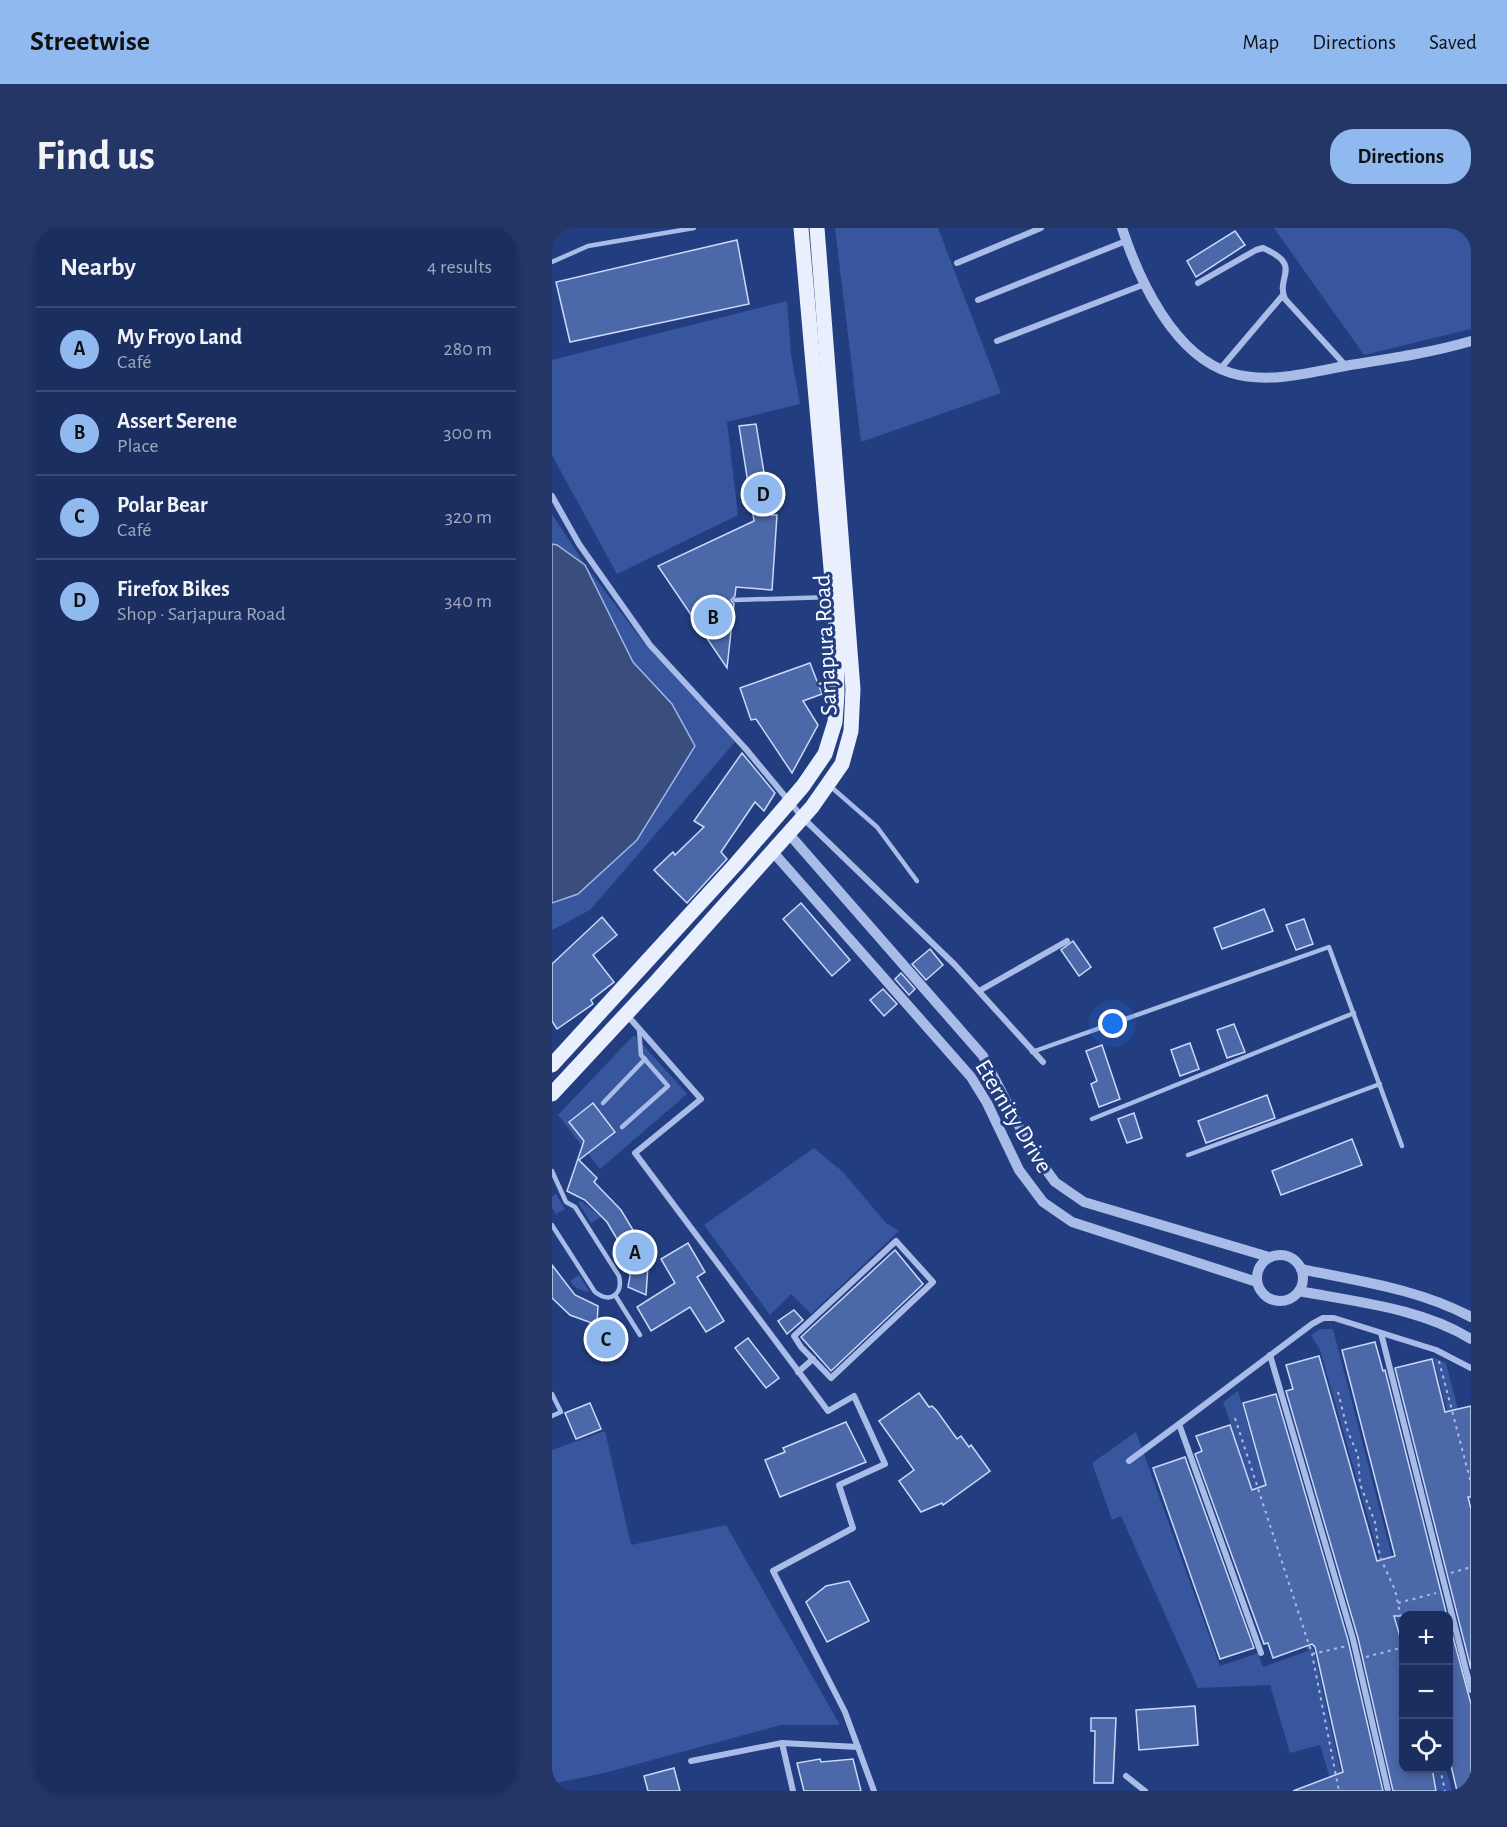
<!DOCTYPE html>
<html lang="en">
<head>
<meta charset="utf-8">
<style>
  :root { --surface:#1a2e60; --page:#233666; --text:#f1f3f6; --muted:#9fa8bd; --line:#384a75; --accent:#90b9f0 }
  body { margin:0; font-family:"Alegreya Sans",sans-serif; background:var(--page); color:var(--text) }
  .controls { position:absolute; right:18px; bottom:18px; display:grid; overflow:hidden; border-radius:12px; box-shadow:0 3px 9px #0003 }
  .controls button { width:54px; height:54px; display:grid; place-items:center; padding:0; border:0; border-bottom:2px solid var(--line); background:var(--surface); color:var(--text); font:30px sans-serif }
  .you { position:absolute; left:561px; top:796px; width:21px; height:21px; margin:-15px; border:4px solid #fff; border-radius:50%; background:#1a73e8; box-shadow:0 0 0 9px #1a73e833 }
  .badge { display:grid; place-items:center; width:39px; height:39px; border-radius:50%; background:var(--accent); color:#111; font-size:20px; font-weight:700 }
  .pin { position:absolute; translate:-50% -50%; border:3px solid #fff; box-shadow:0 2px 6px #0006 }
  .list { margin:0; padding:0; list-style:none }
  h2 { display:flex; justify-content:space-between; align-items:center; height:78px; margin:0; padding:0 24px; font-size:26px }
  h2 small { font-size:20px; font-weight:400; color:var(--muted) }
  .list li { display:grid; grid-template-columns:39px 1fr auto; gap:18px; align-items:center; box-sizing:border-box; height:84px; padding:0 24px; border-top:2px solid var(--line) }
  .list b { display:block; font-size:22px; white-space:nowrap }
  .list p { margin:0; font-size:20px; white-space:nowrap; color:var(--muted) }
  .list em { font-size:20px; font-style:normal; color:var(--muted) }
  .icon { flex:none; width:33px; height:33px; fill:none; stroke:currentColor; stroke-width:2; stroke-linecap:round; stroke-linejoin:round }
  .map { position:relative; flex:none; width:919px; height:1563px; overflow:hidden; border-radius:24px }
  header { display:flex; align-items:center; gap:36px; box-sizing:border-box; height:84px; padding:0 30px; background:var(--accent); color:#111 }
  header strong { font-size:28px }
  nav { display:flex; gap:33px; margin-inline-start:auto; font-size:21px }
  .intro { display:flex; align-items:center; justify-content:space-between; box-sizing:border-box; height:144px; padding:0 36px }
  h1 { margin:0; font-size:42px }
  .button { padding:15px 27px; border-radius:24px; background:var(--accent); color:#111; font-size:21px; font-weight:700 }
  main { display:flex; gap:36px; padding:0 36px }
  aside { flex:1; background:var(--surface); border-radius:24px; box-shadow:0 3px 9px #0003 }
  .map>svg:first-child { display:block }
</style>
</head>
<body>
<header>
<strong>Streetwise</strong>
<nav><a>Map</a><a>Directions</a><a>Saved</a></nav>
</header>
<div class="intro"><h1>Find us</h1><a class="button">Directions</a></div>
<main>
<aside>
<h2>Nearby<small>4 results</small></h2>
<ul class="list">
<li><span class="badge">A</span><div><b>My Froyo Land</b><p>Café</p></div><em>280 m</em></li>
<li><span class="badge">B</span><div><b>Assert Serene</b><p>Place</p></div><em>300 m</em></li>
<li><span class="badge">C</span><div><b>Polar Bear</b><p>Café</p></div><em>320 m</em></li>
<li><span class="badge">D</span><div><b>Firefox Bikes</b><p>Shop · Sarjapura Road</p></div><em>340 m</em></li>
</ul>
</aside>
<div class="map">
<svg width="919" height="1563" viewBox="0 0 919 1563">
  <rect width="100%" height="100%" fill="#233e80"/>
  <g fill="#37569d">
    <polygon points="283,0 386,0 449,165 309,214"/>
    <polygon points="722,0 919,0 919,101 812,127"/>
    <polygon points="235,73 239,127 248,176 175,194 186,287 65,346 0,227 0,132"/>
    <polygon points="0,286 33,337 93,416 183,514 38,682 0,702"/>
    <polygon points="82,807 135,866 48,941 6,887"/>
    <polygon points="262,920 291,944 334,995 347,1003 259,1086 239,1066 218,1087 152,997"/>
    <polygon points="4,966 13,981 4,986 0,980 0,969"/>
    <polygon points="29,973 49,989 39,995 26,974"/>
    <polygon points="68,1020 72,1027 73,1047 59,1026"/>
    <polygon points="27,1047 37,1063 35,1064 24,1060 18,1053"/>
    <polygon points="768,1101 781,1101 855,1387 852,1388 851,1414 768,1122 759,1107"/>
    <polygon points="881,1129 894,1135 919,1233 919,1275"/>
    <polygon points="686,1163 764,1431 793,1563 782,1563 768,1517 738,1525 718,1457 646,1460 569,1288 560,1292 540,1235 584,1204 668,1438 706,1425 711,1439 756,1423 671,1174"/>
    <polygon points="53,1203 79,1317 174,1297 288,1497 229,1497 56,1544 0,1556 0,1222"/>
    <polygon points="880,1541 894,1541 900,1563 885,1563"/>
  </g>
  <polygon fill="#3a4e7e" stroke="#9db5e8" stroke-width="1.5" points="0,316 5,317 33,337 81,434 120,476 143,518 85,612 26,666 0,675"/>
  <g fill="#4b68a9" stroke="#ccd9f5" stroke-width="1.5">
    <polygon points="683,3 693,17 644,49 635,33"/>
    <polygon points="185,12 197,76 18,114 4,54"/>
    <polygon points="204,196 219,287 225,287 220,362 184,359 183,368 179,372 182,376 175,440 106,338 202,293 187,198"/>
    <polygon points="258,435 270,466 251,473 266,497 240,545 204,491 199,492 188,460"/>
    <polygon points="190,525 223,565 212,583 203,574 169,624 175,631 135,675 102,642 121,624 123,627 152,599 142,593"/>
    <polygon points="249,675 298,732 280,748 231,691"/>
    <polygon points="712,681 721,703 670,721 662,700"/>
    <polygon points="50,689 65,707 41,727 62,754 39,772 41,776 5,801 0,793 0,736"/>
    <polygon points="752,691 761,716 744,722 734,697"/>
    <polygon points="521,713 539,739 527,748 509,722"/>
    <polygon points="378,721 391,737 374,752 360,736"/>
    <polygon points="349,745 363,761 357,767 343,751"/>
    <polygon points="331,761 345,776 332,788 318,772"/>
    <polygon points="682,796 693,824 675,830 665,802"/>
    <polygon points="638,815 647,841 628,848 619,822"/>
    <polygon points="550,817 568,871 547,879 539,856 545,853 534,823"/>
    <polygon points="715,867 723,890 654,915 646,893"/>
    <polygon points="41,875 63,904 27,932 45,950 42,954 69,982 90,1017 96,1038 94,1067 76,1059 78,1048 74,1026 55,994 33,972 15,963 32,913 17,894"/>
    <polygon points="582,885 590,910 575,915 566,891"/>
    <polygon points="800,911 810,937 729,967 720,943"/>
    <polygon points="136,1015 153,1044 145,1049 172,1093 154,1104 138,1079 99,1103 85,1079 123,1055 109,1031"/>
    <polygon points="343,1022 371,1056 279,1143 249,1109"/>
    <polygon points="0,1037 23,1067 46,1078 45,1097 18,1087 0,1070"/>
    <polygon points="242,1082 251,1092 235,1106 226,1093"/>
    <polygon points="60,1094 75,1116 50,1133 35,1110"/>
    <polygon points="196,1110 227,1150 214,1160 183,1120"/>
    <polygon points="823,1114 831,1143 833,1142 895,1388 842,1388 852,1422 852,1540 880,1540 884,1563 841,1563 806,1410 734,1163 741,1161 734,1137 767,1128 825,1333 843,1328 790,1122"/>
    <polygon points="880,1131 893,1184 919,1178 919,1269 916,1269 919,1281 919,1441 843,1140"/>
    <polygon points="367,1165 377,1179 380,1178 385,1183 405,1211 409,1208 417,1219 419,1217 438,1243 391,1277 390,1275 369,1284 347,1253 362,1242 327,1193"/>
    <polygon points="724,1166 796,1412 831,1563 741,1563 791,1544 763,1419 760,1416 721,1430 716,1415 712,1416 643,1226 650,1223 644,1208 678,1197 700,1262 714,1257 691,1175"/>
    <polygon points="38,1175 49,1201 24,1211 13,1185"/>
    <polygon points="294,1194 314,1234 228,1269 213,1232 233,1224 231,1220"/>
    <polygon points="633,1229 702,1420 668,1431 601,1240"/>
    <polygon points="297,1353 317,1393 275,1414 254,1374 274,1358"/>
    <polygon points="897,1394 919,1476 919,1563 905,1563 897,1529"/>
    <polygon points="643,1478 646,1517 587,1522 584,1482"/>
    <polygon points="539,1490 564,1490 561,1555 542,1555 543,1503 539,1503"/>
    <polygon points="268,1531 269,1534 301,1531 309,1563 252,1563 245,1535"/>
    <polygon points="122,1540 128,1563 96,1563 92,1548"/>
  </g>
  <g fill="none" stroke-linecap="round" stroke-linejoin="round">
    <g stroke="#a9bce7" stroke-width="2" stroke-dasharray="3 4.5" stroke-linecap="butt">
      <polyline points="887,1133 919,1255"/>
      <polyline points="786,1164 796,1204 806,1227 808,1256 823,1294 828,1329 843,1362 852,1404"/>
      <polyline points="683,1190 760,1426 787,1563"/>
      <polyline points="899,1345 919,1339"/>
      <polyline points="846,1375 884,1365"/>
      <polyline points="760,1426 795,1418"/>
      <polyline points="814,1429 852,1419"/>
      <polyline points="888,1540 893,1563"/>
    </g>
    <g stroke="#a9bce7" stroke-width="4.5">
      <polyline points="0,34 36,18 142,0"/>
      <polyline points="183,372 279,369"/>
      <polyline points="278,558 325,599 365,653"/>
      <polyline points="480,824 777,719 850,918"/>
      <polyline points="51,875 93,831"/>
      <polyline points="540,891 802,785"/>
      <polyline points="70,899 116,858 89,827 87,801"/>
      <polyline points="636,927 828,856"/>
      <path d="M0,943L14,974L23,979L67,1048C71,1066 59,1076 43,1064L0,997"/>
      <polyline points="63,1067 88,1107"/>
      <polyline points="0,1166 9,1184 0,1188"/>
    </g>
    <g stroke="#a9bce7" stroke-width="6">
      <polyline points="405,35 489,0"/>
      <path d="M646,55L704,22L711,20C752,38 723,48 733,71L794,138"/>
      <polyline points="426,72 574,13"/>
      <polyline points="445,113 593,56"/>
      <polyline points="669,140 731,67"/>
      <polyline points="0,268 27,316 98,417 193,520 251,590 403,737 491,834"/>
      <polyline points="427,763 515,713"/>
      <polyline points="75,787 149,871 83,925 276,1183 302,1168 333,1236 287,1257 301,1300 221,1343 293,1484 322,1563"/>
      <polygon points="344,1013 381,1054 279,1150 249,1119 242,1108"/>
      <polyline points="829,1105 919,1462"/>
      <polyline points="718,1127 801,1411 836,1563"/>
      <polyline points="246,1144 261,1131"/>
      <polyline points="577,1233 627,1196"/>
      <polyline points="709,1425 627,1196 760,1096 771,1090 782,1090 884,1122 919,1140"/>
      <polyline points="230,1515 241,1563"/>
      <polyline points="139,1533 230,1515 306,1519"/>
      <polyline points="574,1548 593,1563"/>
    </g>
    <g stroke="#a9bce7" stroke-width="10">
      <path d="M570,0C587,52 622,128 679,145C716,156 757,145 793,138C835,131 878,125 919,113"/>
      <polyline points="237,606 431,828 479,921 503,954 532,974 717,1029"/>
      <polyline points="221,624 419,849 435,875 467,942 491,974 520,994 705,1054"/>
      <circle cx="728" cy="1050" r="23"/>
      <path d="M749,1041C806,1053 867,1061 919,1089"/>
      <path d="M747,1063C804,1074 869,1080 919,1111"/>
    </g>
    <g stroke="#eaeffd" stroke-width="15">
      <polyline points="0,837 183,637 251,558 273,526 283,494 285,466 284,397 249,0"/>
      <polyline points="0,866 103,755 260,579 290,536 299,503 301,461 265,0"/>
    </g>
  </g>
  <g text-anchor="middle" stroke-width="6" stroke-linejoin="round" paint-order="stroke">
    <g font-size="24" fill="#fff" stroke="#233e80">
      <text transform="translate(273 417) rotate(-93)" y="8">Sarjapura Road</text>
      <text transform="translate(462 888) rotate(59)" y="8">Eternity Drive</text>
    </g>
  </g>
</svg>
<div class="controls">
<button>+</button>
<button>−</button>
<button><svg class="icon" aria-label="locate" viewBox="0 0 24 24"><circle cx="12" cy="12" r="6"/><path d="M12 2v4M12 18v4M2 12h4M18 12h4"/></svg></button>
</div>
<div class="you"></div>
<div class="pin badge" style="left:83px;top:1024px">A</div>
<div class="pin badge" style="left:161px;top:389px">B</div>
<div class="pin badge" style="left:54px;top:1111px">C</div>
<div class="pin badge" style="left:211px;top:266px">D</div>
</div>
</main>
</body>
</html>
